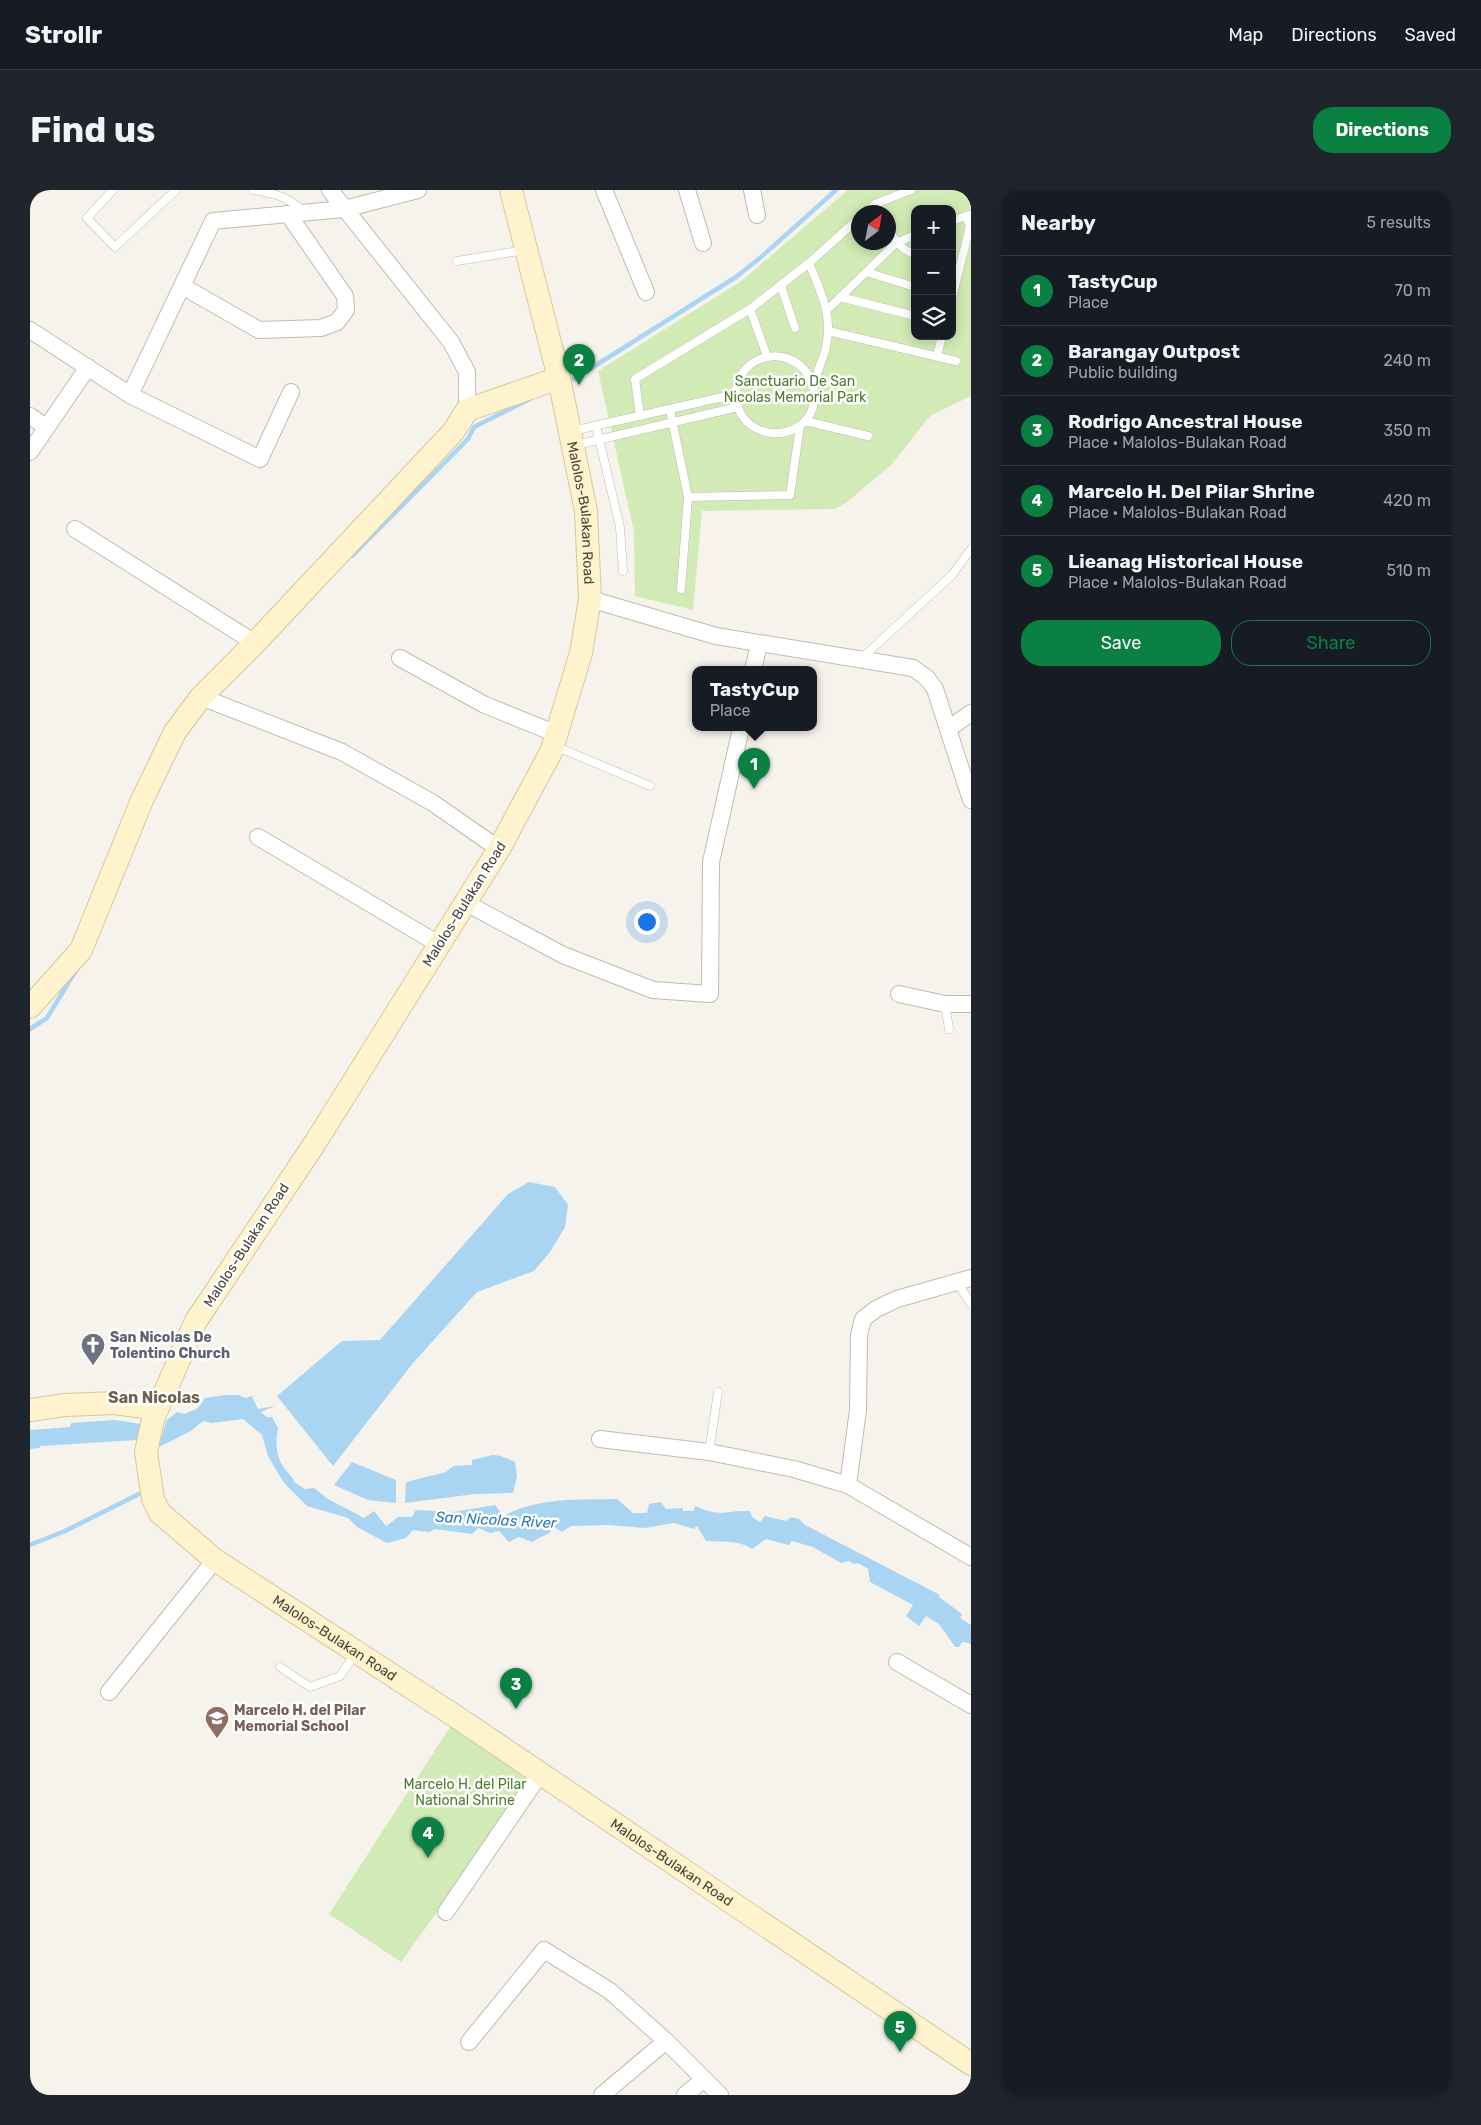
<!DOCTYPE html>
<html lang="en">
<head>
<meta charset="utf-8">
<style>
  :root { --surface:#171b24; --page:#20242c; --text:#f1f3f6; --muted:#9ea1a6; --line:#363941; --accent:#0b8043 }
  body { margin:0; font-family:Rubik,sans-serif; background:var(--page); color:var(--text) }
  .controls { position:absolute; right:15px; top:15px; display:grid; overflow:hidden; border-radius:10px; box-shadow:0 2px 12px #0003 }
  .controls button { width:45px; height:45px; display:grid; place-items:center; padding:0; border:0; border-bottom:1px solid var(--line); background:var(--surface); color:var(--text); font:25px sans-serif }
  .compass { position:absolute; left:821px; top:15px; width:45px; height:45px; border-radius:50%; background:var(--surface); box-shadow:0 2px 12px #0003; rotate:32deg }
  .you { position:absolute; left:616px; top:731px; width:18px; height:18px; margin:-12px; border:4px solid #fff; border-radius:50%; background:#1a73e8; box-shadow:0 0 0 8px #1a73e833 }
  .badge { display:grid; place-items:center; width:32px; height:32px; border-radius:50%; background:var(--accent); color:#fff; font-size:16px; font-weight:700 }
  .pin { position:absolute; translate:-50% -41px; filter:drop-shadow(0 1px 2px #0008) }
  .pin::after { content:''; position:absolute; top:26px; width:18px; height:15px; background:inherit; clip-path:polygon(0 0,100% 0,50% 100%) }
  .popup { position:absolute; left:662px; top:476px; width:125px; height:65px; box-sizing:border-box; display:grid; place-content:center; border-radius:10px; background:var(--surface); filter:drop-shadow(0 1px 4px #0005); font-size:16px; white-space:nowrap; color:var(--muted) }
  .popup b { font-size:19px; color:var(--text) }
  .popup::after { content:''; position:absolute; left:50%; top:100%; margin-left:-10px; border:10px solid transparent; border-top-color:var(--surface) }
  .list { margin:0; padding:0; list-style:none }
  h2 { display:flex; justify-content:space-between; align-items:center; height:65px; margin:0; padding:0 20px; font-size:21px }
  h2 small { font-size:16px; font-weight:400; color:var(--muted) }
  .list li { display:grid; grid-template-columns:32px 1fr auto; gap:15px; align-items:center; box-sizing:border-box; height:70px; padding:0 20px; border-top:1px solid var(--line) }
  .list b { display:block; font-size:19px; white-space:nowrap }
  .list p { margin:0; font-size:16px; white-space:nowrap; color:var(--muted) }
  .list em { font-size:16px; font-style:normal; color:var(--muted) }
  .actions { display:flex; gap:10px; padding:15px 20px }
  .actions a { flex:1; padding:11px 0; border:1px solid var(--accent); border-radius:20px; text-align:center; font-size:18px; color:var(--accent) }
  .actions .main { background:var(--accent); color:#fff }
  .icon { flex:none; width:28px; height:28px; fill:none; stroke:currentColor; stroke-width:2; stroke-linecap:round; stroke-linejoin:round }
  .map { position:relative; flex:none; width:941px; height:1905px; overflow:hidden; border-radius:20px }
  header { display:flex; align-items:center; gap:30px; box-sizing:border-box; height:70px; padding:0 25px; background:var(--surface); border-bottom:1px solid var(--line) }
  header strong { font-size:24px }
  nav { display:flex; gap:28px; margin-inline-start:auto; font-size:18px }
  .intro { display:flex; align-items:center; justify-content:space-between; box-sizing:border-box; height:120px; padding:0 30px }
  h1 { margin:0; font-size:35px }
  .button { padding:12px 22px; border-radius:20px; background:var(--accent); color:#fff; font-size:18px; font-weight:700 }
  main { display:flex; gap:30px; padding:0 30px }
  aside { flex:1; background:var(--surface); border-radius:20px; box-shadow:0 2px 12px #0003 }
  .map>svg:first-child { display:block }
</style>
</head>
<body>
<header>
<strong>Strollr</strong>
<nav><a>Map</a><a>Directions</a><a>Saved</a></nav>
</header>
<div class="intro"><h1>Find us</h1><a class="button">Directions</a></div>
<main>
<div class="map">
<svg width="941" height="1905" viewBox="0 0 941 1905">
  <rect width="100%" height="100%" fill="#f6f3ec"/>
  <g fill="#d2eab5" fill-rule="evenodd">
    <path d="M818,0H941V206L900,226L861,275L817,312L805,319L672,321L663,420L605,406L604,342L568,181L710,92ZM885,19H922V146H885ZM828,22H858V52H828Z"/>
    <polygon points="422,1534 503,1589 371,1772 299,1724"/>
  </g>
  <g fill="#a9d4f2">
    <polygon points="499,992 525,997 538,1015 535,1037 520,1062 504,1081 447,1102 383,1173 303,1276 247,1206 312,1151 350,1150 478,1004"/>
    <path d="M195,1205H209L215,1208L222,1206L228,1219L245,1216L231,1222L236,1227H242L248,1238C245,1251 246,1268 255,1279C259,1285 262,1285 264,1292L275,1299L284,1298L298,1309L334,1328L344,1321L356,1336L368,1327H382L386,1320L423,1322L465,1315L473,1326C511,1307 545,1310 587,1309L603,1323H617L619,1314L631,1312L636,1319L653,1318V1321H664L665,1316C691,1328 694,1320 720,1321L722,1327L730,1332L735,1326L756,1331L761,1327L769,1329L775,1335L910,1405L909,1407L932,1424L930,1428L941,1435V1455L939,1453L932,1452L929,1457H925L909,1434L896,1426L889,1436L876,1426L883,1415L840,1392L838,1379L828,1373L824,1374L818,1371L811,1373L783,1357L762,1351L759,1355L736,1349L722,1359C709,1350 692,1352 676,1351L667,1336L664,1339L644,1333L614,1338L580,1335L541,1336L532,1342L524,1337L519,1343L502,1352L489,1347L479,1352L469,1341L460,1343L448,1338L442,1344L405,1339L399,1342L383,1340L376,1348L357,1353L327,1337L318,1328L277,1316L254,1293L238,1266L232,1245L213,1229L181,1233L173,1231L161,1241L129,1257L136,1231L147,1222L155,1224L168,1218L175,1208Z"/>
    <polygon points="85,1230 111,1234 107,1250 10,1256 10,1258 0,1259 0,1240 40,1237 41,1233"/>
    <polygon points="463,1265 471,1266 485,1272 487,1287 483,1303 445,1304 375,1313 376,1293 380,1291 416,1282 423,1276 442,1275 442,1270"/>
    <polygon points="322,1272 366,1290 366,1313 338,1310 304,1295"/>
  </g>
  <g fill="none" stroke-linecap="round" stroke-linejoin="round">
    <g stroke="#a9d4f2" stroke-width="4.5">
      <polyline points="544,189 706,87 730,68 806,0"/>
      <polyline points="322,366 438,249 444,237 500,209"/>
      <polyline points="0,839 17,828 45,782"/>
      <polyline points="0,1355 35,1341 109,1304"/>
    </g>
    <defs>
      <g id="lane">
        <polyline points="83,0 57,28 85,57 146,0"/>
        <path d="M223,0C245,4 255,5 273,21"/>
        <polyline points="836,22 845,14 881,0"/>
        <polyline points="922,31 939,25"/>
        <path d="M858,38C865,51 871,60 885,64"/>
        <polyline points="427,71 495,60"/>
        <path d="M779,73C791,103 803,124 796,157C793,170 787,181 784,194C782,202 786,211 782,220C769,252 719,251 708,217C693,170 761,142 784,195"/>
        <polyline points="836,82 885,97"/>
        <polyline points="751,96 765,138"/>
        <polyline points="810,107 885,126"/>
        <polyline points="922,108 940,36 936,26"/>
        <polyline points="720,119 737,166"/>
        <polyline points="797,120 866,53 885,45"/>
        <polyline points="798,141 926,171"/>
        <polyline points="907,166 912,146"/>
        <polyline points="640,220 658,307 651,399"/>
        <polyline points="610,226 605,189 720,119 779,73 828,29"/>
        <polyline points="775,231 838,246"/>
        <polyline points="566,236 590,337 593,381"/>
        <polyline points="542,241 706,204"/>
        <polyline points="546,255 708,217"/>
        <polyline points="658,307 760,305 770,236"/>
        <polyline points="832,468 922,385 941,359"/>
        <polyline points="525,556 620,596"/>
        <polyline points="915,814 919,839"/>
        <polyline points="927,1092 941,1114"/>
        <polyline points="679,1262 688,1202"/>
        <polyline points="250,1477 280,1497 310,1486 326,1463"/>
      </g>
      <g id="street">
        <polyline points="300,0 421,152 437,182 437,220"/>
        <polyline points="574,0 616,102"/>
        <polyline points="657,0 673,53"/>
        <polyline points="722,0 727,25"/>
        <polyline points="152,96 229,140 291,138 307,132 316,120 315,106 258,24"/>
        <polyline points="0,140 100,205 230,269 261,202"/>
        <polyline points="100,205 183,31 314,19 388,0"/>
        <polyline points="0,226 16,237"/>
        <polyline points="0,262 58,177"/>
        <polyline points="45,339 225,453"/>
        <polyline points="560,409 686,446 883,478 897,488 905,499 941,610"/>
        <polyline points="370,468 455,515 527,544"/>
        <polyline points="723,480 729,454"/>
        <polyline points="171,507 312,562 403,613 469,659"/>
        <polyline points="918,539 941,523"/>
        <polyline points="228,647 410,755"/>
        <polyline points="436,713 533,765 623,800 680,804 681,672 711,538"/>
        <polyline points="869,804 915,814 941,814"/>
        <polyline points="570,1249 679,1262 764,1279 818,1295 941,1367"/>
        <polyline points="818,1295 828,1220 829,1145 833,1129 846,1119 867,1109 941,1088"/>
        <polyline points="867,1472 941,1515"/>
        <polyline points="79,1502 185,1370"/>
        <polyline points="416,1722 510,1584"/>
        <polyline points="439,1852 514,1760 580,1801 636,1851 690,1905"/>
        <polyline points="572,1905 636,1851"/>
        <polyline points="655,1905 673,1890"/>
      </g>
      <g id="secondary">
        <path id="s1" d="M481,0L529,188L556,321L560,409L551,463L521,562L469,659L285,953L166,1131L123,1229L116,1262L123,1309L130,1323L185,1370L431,1530L941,1874"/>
        <polyline points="0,817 51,760 112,610 145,542 171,507 225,453 423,242 437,220 529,188"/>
        <polyline points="0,1220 35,1215 85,1213 127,1219"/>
      </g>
    </defs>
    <use href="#lane" stroke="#c2bbae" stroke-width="9"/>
    <use href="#street" stroke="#c2bbae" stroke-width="18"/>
    <use href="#secondary" stroke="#d6c79b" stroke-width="24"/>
    <use href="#lane" stroke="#fff" stroke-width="8"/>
    <use href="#street" stroke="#fff" stroke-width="16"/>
    <use href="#secondary" stroke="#fff3cd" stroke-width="22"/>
  </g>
  <defs>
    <symbol id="church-pin" viewBox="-11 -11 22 30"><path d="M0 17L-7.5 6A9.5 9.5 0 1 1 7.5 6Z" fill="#6b7280" stroke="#fff"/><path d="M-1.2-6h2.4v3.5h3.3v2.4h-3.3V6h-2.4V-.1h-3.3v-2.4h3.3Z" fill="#fff"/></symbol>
    <symbol id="school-pin" viewBox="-11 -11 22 30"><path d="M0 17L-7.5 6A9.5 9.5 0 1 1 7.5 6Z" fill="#8d6e63" stroke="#fff"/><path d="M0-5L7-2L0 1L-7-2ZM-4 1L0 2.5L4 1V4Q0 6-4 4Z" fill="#fff"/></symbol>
  </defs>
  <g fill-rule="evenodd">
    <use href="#church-pin" x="49" y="1141" width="28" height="38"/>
    <use href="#school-pin" x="173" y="1514" width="28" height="38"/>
  </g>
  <g text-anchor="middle" stroke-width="5" stroke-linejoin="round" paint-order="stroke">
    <g font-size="14" fill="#4a7f2a" stroke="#fff">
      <text x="765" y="196">Sanctuario De San<tspan x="765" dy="16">Nicolas Memorial Park</tspan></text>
      <text x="435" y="1599">Marcelo H. del Pilar<tspan x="435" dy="16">National Shrine</tspan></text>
    </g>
    <g font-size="14" fill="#4b4439" stroke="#fff">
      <text dy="5" stroke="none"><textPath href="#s1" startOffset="331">Malolos-Bulakan Road</textPath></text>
      <text transform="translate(434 714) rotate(-58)" y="5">Malolos-Bulakan Road</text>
      <text transform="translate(216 1055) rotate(-57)" y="5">Malolos-Bulakan Road</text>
      <text dy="5" stroke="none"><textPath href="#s1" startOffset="1666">Malolos-Bulakan Road</textPath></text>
      <text dy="5" stroke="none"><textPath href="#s1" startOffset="2071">Malolos-Bulakan Road</textPath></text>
    </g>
    <g font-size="14" font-weight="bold" fill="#5b616d" stroke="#fff" text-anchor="start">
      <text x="80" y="1152">San Nicolas De<tspan x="80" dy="16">Tolentino Church</tspan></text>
    </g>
    <g font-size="14" font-weight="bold" fill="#785e54" stroke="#fff" text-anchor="start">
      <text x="204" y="1525">Marcelo H. del Pilar<tspan x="204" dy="16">Memorial School</tspan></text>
    </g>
    <g font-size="15" font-style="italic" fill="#2e7ab2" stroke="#fff">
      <text transform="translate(466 1330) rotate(3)" y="5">San Nicolas River</text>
    </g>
    <g font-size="16" font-weight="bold" fill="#6e6250" stroke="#fff">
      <text x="124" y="1213">San Nicolas</text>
    </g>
  </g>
</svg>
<div class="controls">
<button>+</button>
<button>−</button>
<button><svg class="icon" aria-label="layers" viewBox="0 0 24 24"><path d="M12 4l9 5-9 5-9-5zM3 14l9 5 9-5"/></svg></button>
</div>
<svg class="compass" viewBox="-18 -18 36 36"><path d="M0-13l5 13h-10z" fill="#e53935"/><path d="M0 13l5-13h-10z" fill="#9ea1a6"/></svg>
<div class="you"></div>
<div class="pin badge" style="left:724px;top:599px">1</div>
<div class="popup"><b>TastyCup</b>Place</div>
<div class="pin badge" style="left:549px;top:195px">2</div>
<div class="pin badge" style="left:486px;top:1519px">3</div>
<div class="pin badge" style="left:398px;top:1668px">4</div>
<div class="pin badge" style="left:870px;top:1862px">5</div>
</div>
<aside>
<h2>Nearby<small>5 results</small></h2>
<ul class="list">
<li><span class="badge">1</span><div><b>TastyCup</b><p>Place</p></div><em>70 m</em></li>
<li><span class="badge">2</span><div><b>Barangay Outpost</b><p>Public building</p></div><em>240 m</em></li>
<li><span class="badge">3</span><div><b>Rodrigo Ancestral House</b><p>Place · Malolos-Bulakan Road</p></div><em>350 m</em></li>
<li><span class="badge">4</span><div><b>Marcelo H. Del Pilar Shrine</b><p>Place · Malolos-Bulakan Road</p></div><em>420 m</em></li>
<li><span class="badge">5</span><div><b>Lieanag Historical House</b><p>Place · Malolos-Bulakan Road</p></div><em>510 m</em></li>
</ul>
<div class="actions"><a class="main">Save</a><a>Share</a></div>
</aside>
</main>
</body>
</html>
